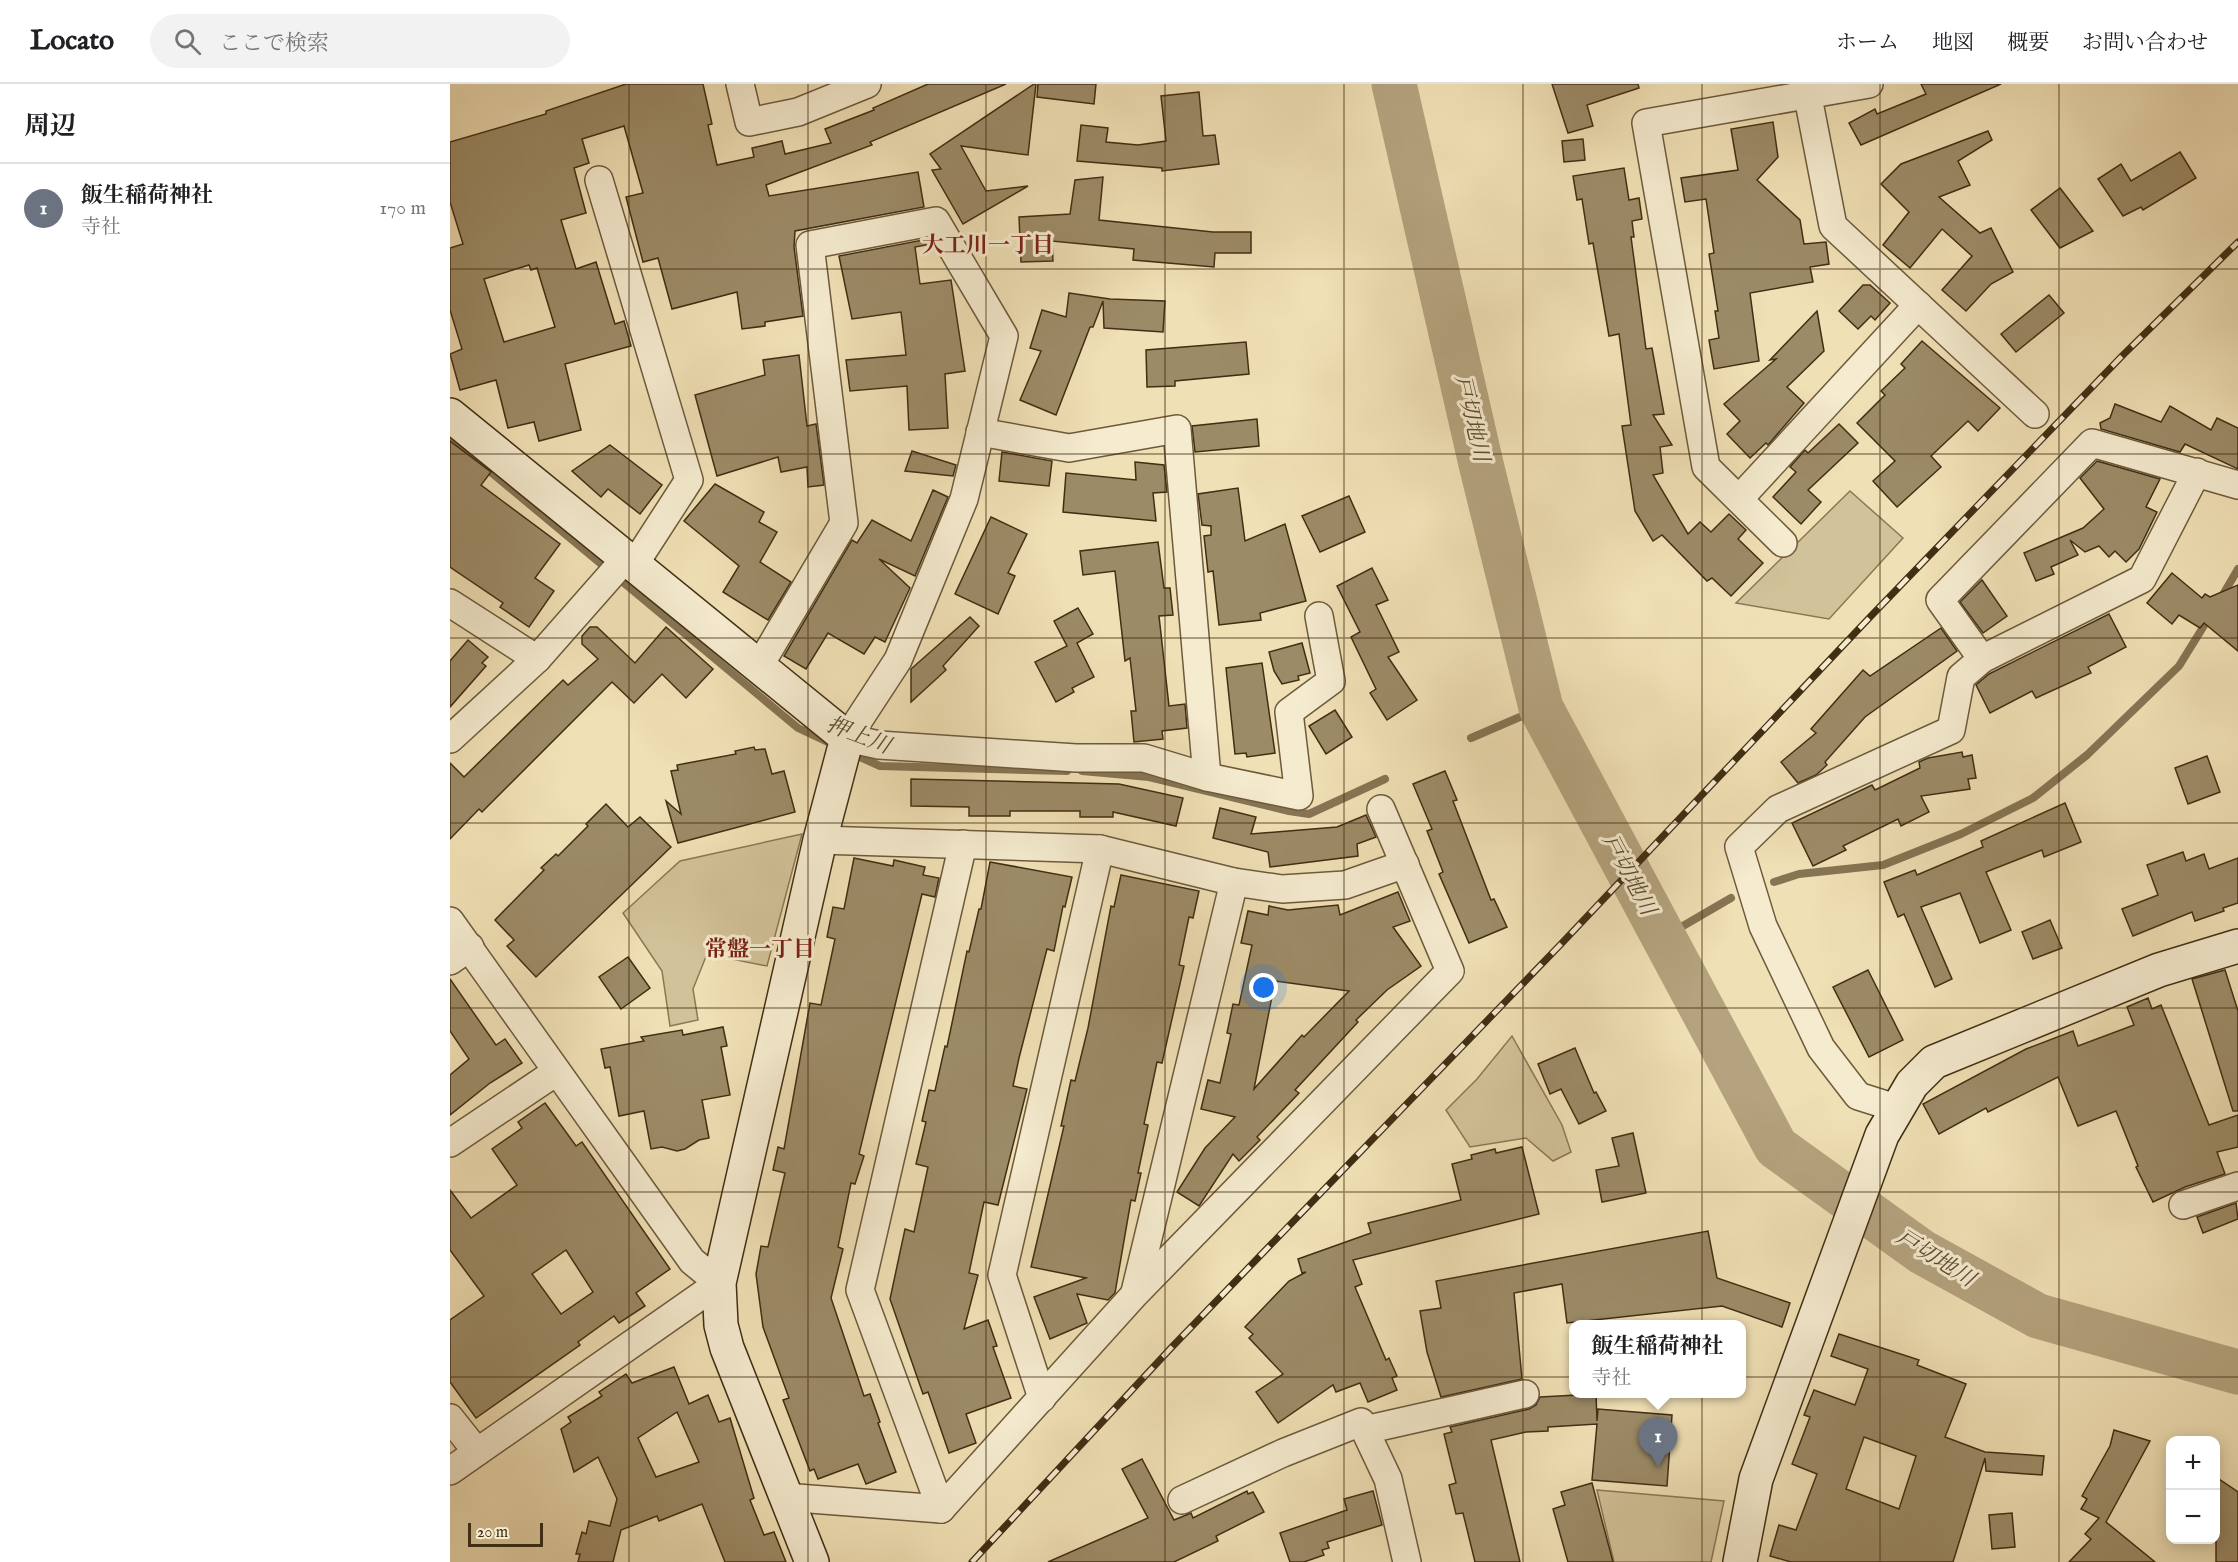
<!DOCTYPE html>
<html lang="ja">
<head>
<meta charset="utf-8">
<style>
  :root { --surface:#fff; --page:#f2f2f2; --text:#202124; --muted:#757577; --line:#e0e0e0; --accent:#8f2418 }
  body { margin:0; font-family:"IM FELL English","Noto Serif JP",serif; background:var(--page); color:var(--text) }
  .controls { position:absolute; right:18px; bottom:18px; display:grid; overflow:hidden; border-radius:12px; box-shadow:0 3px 15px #0003 }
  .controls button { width:54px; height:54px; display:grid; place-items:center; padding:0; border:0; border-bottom:2px solid var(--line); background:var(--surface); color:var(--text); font:30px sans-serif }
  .scale { position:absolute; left:18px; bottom:15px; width:75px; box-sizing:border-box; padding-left:6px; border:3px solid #412e13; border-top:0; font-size:16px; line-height:21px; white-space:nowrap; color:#412e13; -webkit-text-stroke:4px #f5ebcf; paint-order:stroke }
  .you { position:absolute; left:814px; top:904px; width:21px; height:21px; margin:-15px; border:4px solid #fff; border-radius:50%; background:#1a73e8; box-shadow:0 0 0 9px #1a73e833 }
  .badge { display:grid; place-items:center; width:39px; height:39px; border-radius:50%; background:var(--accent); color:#fff; font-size:20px; font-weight:700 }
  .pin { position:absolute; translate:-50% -50px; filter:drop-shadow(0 2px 3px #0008) }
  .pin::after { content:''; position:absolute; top:32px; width:21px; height:18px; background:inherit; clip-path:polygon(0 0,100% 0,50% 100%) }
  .popup { position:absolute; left:1119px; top:1236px; width:177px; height:78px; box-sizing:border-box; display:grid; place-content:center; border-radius:12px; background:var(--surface); filter:drop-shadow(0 2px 4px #0005); font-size:20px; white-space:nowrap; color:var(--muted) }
  .popup b { font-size:22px; color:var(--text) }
  .popup::after { content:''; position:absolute; left:50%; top:100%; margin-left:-12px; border:12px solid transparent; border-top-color:var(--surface) }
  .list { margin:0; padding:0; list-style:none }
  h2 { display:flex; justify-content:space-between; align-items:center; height:78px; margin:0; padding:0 24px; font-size:26px }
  h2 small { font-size:20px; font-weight:400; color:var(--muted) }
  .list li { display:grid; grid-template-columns:39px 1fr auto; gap:18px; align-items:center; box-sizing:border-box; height:90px; padding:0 24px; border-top:2px solid var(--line) }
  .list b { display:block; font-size:22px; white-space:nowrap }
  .list p { margin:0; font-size:20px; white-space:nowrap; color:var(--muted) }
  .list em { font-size:20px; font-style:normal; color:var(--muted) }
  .icon { flex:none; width:33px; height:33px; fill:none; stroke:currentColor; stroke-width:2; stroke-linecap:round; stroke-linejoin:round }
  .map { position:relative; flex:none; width:1788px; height:1478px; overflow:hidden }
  header { display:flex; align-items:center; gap:36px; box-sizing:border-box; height:84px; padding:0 30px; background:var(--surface); border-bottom:2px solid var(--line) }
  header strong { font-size:28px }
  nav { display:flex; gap:33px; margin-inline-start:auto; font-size:21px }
  .search { width:420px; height:54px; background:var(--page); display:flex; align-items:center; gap:15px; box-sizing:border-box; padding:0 21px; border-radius:33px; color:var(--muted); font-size:22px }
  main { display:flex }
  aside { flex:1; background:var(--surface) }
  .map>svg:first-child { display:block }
</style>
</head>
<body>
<header>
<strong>Locato</strong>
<div class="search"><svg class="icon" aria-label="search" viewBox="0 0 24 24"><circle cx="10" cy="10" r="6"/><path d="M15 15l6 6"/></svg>ここで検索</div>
<nav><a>ホーム</a><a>地図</a><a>概要</a><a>お問い合わせ</a></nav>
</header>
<main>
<aside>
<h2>周辺<small></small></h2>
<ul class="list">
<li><span class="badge" style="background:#6b7280">1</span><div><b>飯生稲荷神社</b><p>寺社</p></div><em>170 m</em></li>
</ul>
</aside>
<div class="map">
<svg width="1788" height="1478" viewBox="0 0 1788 1478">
  <rect width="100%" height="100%" fill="#f0e0b5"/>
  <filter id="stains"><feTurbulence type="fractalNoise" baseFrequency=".00333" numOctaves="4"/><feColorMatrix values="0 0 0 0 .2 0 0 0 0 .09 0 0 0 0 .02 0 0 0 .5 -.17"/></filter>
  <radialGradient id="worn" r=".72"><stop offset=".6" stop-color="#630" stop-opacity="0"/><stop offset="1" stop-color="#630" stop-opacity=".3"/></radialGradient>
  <g fill="#d2c299" stroke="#8a7856" stroke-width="1.5">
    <polygon points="1400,407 1453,454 1379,535 1286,519"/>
    <polygon points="352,750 317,882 257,870 243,905 248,936 220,942 212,887 173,829 230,777"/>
    <polygon points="1062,952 1112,1041 1121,1068 1103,1077 1076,1054 1020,1063 996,1026 1027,995"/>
    <polygon points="1147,1406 1274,1417 1261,1478 1164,1478"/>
  </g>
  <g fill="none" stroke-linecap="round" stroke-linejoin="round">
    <g stroke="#867453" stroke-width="8">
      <polyline points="0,354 348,644 382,660"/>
      <polyline points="1771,514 1788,485"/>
      <polyline points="1021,654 1091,624"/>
      <polyline points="401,669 430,682 617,687"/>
      <polyline points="632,687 699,693 839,727 859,730 935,695"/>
      <polyline points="1324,798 1349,790 1433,781 1511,750 1583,714 1637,671 1729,582 1760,532"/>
      <polyline points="1214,853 1281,814"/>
    </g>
    <polyline stroke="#b4a37e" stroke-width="45" points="944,0 1031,380 1091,624 1326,1063 1472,1168 1588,1232 1788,1288"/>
  </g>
  <g fill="#9c8b67" stroke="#412e13" stroke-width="1.5" fill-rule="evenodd">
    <path d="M176,0H253L262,40L258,41L267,81L304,73L302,64L332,57L335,70L381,59L375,45L424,26L423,24L478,0H556L420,58L422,61L316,101L319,112L468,88L474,123L345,147L344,163L353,232L315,238V242L292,245L287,208L222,225L208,174L193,178L176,113L193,109L174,42L132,55L139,79L124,84L136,129L111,136L126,185L146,178L165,240L174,237L181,262L115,280L131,346L89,357L84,338L58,344L46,296L10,306L0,270L12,265L0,226V164L13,160L0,118V58L96,30V27ZM79,181L81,186L87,184L105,243L54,258L34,195Z"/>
    <polygon points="584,0 586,0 578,71 511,62 536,107 578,102 513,140 482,86 491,85 480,70"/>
    <polygon points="588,0 646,0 644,20 587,13"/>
    <polygon points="1102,0 1188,0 1189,4 1137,21 1143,42 1118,49"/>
    <polygon points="1471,0 1551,0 1411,61 1399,39 1425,25 1427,30 1476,10"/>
    <polygon points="749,8 753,52 765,51 769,80 712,87 712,84 627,77 631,41 658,44 656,58 688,61 716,57 711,12"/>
    <polygon points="1323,38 1328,73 1307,96 1350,136 1354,160 1376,158 1379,180 1360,183 1363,198 1300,209 1309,277 1264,285 1259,256 1269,254 1265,227 1268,227 1259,170 1264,169 1256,115 1235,118 1231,94 1288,86 1281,45"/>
    <polygon points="1538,47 1542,56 1508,77 1520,101 1489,113 1530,149 1541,144 1563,188 1541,200 1516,227 1492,206 1522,172 1492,145 1460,184 1433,161 1459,128 1431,100 1451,80"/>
    <polygon points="1133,55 1135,76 1114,78 1112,57"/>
    <polygon points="1730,68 1746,94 1693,126 1691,123 1673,132 1648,95 1671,80 1681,97"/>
    <polygon points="1174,84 1179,116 1189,114 1192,135 1182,137 1184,153 1181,153 1196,265 1202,264 1214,330 1203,331 1222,361 1210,363 1213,389 1203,391 1238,450 1250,438 1261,448 1279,430 1296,446 1288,455 1313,479 1281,512 1262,494 1257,497 1212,451 1203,457 1185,427 1172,342 1181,341 1169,250 1159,252 1143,159 1139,160 1132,115 1127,116 1123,92"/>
    <polygon points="653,93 649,136 763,148 801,148 801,169 765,169 764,183 683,176 684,165 602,157 603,177 571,178 569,133 620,130 625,96"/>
    <polygon points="1610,104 1643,147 1610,164 1581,126"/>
    <polygon points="478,155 481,160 465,163 470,200 501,196 515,287 495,290 498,344 459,346 457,302 400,307 396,276 456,271 451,228 402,235 389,172"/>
    <polygon points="1413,201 1420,201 1440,219 1425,236 1421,232 1408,245 1389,227"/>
    <polygon points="619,209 660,215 715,217 713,248 654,244 653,217 643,243 640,243 606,331 570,316 591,267 580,264 592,226 616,233"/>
    <polygon points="1599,211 1614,229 1566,268 1551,250"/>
    <polygon points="1367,227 1374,267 1337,303 1354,319 1318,361 1316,359 1300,374 1277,350 1290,337 1274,320 1326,275 1320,276"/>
    <polygon points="1472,257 1550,324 1528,347 1518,337 1481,372 1491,383 1447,423 1423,397 1445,377 1407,339 1435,311 1431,307 1455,284 1451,280"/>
    <polygon points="796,258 799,290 725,297 725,302 697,303 696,266"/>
    <polygon points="349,271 357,342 366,340 374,401 358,403 357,383 331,388 328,373 267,392 245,311 315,291 313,276"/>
    <polygon points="1665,320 1711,338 1720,322 1761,346 1767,334 1788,344 1788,385 1735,360 1730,368 1651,345 1650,339 1660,334"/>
    <polygon points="807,335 809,362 745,368 742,342"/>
    <polygon points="1389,340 1408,359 1358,406 1371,418 1351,440 1323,413 1346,388 1340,383 1355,366 1358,369"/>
    <polygon points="0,357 41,388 31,401 110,460 85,494 104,507 79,543 50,523 53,519 0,483"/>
    <polygon points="160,361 212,401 190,430 158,405 151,413 122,387"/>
    <polygon points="462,367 506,381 503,392 455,387"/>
    <polygon points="552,368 602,377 599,402 549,397"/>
    <polygon points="1647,377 1710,395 1696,423 1707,428 1689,465 1676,478 1665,467 1659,473 1649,462 1635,468 1620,456 1628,471 1601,483 1604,490 1586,497 1574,469 1633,444 1654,425 1630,394"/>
    <polygon points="685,378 714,381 717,408 703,409 706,437 613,428 616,389 686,396"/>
    <polygon points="265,400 314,428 309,438 327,448 310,478 341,498 318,536 273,508 289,482 234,437"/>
    <polygon points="788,404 795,457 835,440 856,517 810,529 811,536 769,541 763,487 758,488 754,452 761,451 761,442 752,441 748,410"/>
    <polygon points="483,406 498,413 465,492 429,475 460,504 435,558 425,553 414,570 378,549 356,585 334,572 402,456 407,459 422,436 461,457"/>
    <polygon points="899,412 915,448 870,468 852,432"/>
    <polygon points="541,433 577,450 558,489 565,492 548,530 505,510"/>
    <polygon points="708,458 714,504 720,504 723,531 709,532 719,622 735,620 737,644 712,647 713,655 684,658 681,627 686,627 680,574 675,577 665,487 633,491 630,467"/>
    <polygon points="922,484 938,516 926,521 949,568 938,573 967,616 937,636 920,609 926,605 901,553 910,548 887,502"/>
    <polygon points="1722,489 1752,514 1755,510 1760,513 1788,501 1788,567 1754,539 1750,544 1729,531 1722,540 1697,519"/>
    <polygon points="1532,496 1557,532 1533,549 1510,518"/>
    <polygon points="628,524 643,550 627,559 644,593 622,604 624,608 606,618 585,578 617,562 604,537"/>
    <polygon points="1659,530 1676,563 1638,583 1641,589 1586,614 1582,607 1540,629 1526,601 1539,590"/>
    <polygon points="520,533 529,542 493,582 496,586 461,618 461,585"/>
    <polygon points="140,543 147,543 185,579 216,543 263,585 236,614 212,590 184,619 162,598 32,728 29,725 0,755 0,679 14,693 113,596 118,601 148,575 132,560 132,552"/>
    <polygon points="1491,544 1507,567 1415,633 1375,678 1377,681 1366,691 1348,699 1331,678 1366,649 1361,645 1413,586 1420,592"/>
    <polygon points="18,556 38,573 32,579 36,582 0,623 0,577"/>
    <polygon points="852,559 860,589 848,592 849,596 832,600 824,587 819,568"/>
    <polygon points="812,579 825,669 797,673 796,669 785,670 776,584"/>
    <polygon points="885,626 902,653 876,670 859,642"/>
    <polygon points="304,663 305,666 315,665 322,690 334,687 345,728 228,759 216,717 231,730 221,687 228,686 227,681 286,670 285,667"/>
    <polygon points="1512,668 1513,673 1522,671 1526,694 1518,695 1520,705 1471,712 1479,728 1451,742 1448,735 1393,762 1396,766 1363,782 1342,739 1422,701 1425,706 1470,684 1469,678 1478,674"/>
    <polygon points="1757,672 1770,708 1738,720 1725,684"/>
    <polygon points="995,687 1007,716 1003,717 1041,816 1044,815 1057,843 1019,859 989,790 993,788 977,747 982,745 963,700"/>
    <polygon points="461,695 669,700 733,714 726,742 663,728 663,733 630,733 630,727 560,727 560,732 519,732 519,723 461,722"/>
    <polygon points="1615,719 1631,758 1594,773 1592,766 1536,788 1561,846 1530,859 1510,809 1471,823 1502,895 1485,903 1454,830 1448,833 1434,798 1465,786 1467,791 1533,763 1531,757"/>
    <polygon points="156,720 178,743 190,733 221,763 86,893 57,862 64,856 45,836 94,786 91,784 106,770 108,772 138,742 136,740"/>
    <polygon points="770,724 806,733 801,750 887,743 916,731 926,753 907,760 908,772 820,783 818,768 763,754"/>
    <polygon points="1733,768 1736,777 1754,770 1759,785 1788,774 1788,819 1773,824 1774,827 1745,837 1742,828 1683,852 1672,825 1708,811 1697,781"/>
    <polygon points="404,774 443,782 444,776 475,783 473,791 489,794 485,813 472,810 409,1070 414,1072 405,1100 401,1099 388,1163 393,1165 381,1214 414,1312 420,1310 430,1338 428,1339 446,1388 416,1400 408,1380 368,1395 364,1385 360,1387 333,1316 339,1314 313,1243 306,1190 311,1162 318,1163 335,1089 323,1086 328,1063 334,1065 360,919 371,921 385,855 377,853 383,823 394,825"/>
    <polygon points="540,778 622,793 615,823 613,822 604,867 597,865 569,974 563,1002 577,1005 548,1121 534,1118 519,1189 528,1191 514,1245 538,1236 547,1262 543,1263 561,1314 516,1330 526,1359 499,1369 478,1308 473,1310 440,1215 455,1145 464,1148 478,1083 466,1080 476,1038 472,1037 479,1006 485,1007 495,962 497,963 517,867 519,868 529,825 531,825"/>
    <polygon points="671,791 749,807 743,834 739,833 729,881 734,882 712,979 707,978 694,1040 698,1041 688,1089 691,1089 685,1117 681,1116 665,1209 658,1216 627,1210 637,1239 600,1255 584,1213 636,1194 581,1183 614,1042 611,1042 621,996 625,997 638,944 661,822 664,823"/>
    <path d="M948,808L960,837L943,843L971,882L937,906L906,936L908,938L845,1006L849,1009L807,1053L810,1056L789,1077L783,1070L749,1122L727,1108L755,1064L785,1033L751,1025L758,996L770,999L781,950L777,949L783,920L789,921L802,861L791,859L798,827L818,831L819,822L838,826L888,821L890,831ZM825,897L899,907L854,953L852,951L804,1005Z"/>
    <polygon points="1600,836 1612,864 1583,875 1572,848"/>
    <polygon points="178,873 200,904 171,925 149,893"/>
    <polygon points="1418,886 1453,956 1419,973 1383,903"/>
    <polygon points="1775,886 1788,927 1788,1027 1783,1027 1742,895"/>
    <polygon points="0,895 46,961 55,955 72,979 40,999 0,1031 0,991 19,975 0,947"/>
    <polygon points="1698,914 1702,925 1711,921 1759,1041 1788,1031 1788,1063 1767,1068 1775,1090 1735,1103 1703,1118 1686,1083 1688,1082 1666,1027 1628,1042 1608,993 1538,1028 1536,1024 1489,1050 1473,1020 1576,965 1623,947 1628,962 1684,941 1677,923"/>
    <polygon points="273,943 277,962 271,963 280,1011 252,1016 259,1054 249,1056 235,1065 227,1067 212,1063 201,1065 194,1027 169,1032 160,983 155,984 151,965 194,957 191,953 232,946 233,951"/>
    <polygon points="1125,964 1144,1009 1146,1008 1156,1027 1129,1040 1111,1005 1100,1010 1088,980"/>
    <path d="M95,1019L126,1062L132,1058L220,1185L186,1209L195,1222L169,1239L164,1232L128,1258L130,1261L26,1334L0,1298V1236L34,1212L0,1166V1106L21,1134L67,1101L42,1065L72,1044L68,1038ZM116,1166L143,1208L111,1230L82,1190Z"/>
    <polygon points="1183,1049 1196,1109 1152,1118 1146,1086 1169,1082 1162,1054"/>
    <polygon points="1072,1063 1089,1130 903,1176 912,1200 905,1203 936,1276 939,1274 947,1292 942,1294 947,1306 918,1318 910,1299 886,1308 883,1301 828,1339 806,1308 833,1290 799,1254 803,1250 795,1243 839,1197 856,1188 852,1189 848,1175 921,1149 918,1139 1011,1116 1002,1080 1022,1075 1021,1071 1045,1065 1046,1069"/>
    <polygon points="1786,1119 1788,1135 1753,1149 1747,1133"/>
    <polygon points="1258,1147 1267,1194 1340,1219 1332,1243 1272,1222 1117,1239 1112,1200 1064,1209 1072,1295 991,1313 977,1268 970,1227 991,1224 986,1197"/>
    <path d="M1389,1250L1469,1276L1467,1281L1516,1300L1495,1353L1535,1368L1594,1372L1592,1391L1536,1387L1535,1374L1503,1478H1341L1320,1472L1329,1441L1346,1446L1367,1390L1342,1380L1360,1333L1354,1331L1364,1306L1405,1321L1418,1285L1381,1272ZM1414,1353L1466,1372L1449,1425L1396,1405Z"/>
    <path d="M224,1283L239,1320L258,1311L269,1338L280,1334L304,1414L300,1416L314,1451L324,1448L336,1478H275L252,1420L209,1437L207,1432L171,1446L163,1478H128L130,1470H126L132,1448L136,1450L139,1437L160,1442L167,1415L148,1373L124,1388L111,1345L121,1338L118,1333L152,1312L149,1308L176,1290L182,1299ZM227,1328L249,1378L206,1393L188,1354Z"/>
    <polygon points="1146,1310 1147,1337 1148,1325 1222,1331 1217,1402 1142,1396 1147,1340 1098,1343 1098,1347 1076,1348 1041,1356 1070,1478 1025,1478 1013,1429 1006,1430 999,1401 1006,1399 994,1350 1002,1348 1000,1343 1079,1325 1086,1321 1090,1313"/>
    <polygon points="1664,1346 1700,1357 1656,1438 1705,1478 1619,1478 1641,1455 1635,1450 1649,1434 1631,1425 1637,1415 1632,1412 1660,1362"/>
    <polygon points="692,1375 724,1436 741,1429 743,1434 797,1407 798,1410 803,1408 814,1428 766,1452 768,1457 724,1478 598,1478 698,1434 672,1385"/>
    <polygon points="1766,1393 1788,1408 1788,1478 1766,1478"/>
    <polygon points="1142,1399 1163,1478 1118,1478 1103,1425 1115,1421 1111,1408"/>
    <polygon points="923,1407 932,1441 877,1458 879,1464 872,1466 874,1471 854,1478 840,1478 830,1449 897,1426 894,1415"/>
    <polygon points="1562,1429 1565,1463 1542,1465 1539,1431"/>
  </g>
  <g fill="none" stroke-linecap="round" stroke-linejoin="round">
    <defs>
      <g id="street">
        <polyline points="290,0 299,38 348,28 417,0"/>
        <polyline points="1358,13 1383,142 1585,330"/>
        <polyline points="149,96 239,396 184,481"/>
        <polyline points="530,348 619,364 727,345 757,693"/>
        <polyline points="1747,388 1692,495 1532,575 1490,516 1642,359 1788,401"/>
        <polyline points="1289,415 1468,221"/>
        <polyline points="1333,459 1256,383 1196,39 1419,0"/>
        <polyline points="0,519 87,575"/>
        <polyline points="308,584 394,439 360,161 486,137 554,252 514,415 448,576 397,654 429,661 626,674 694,674 757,693 849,712 839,628 881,597 869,532"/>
        <polyline points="0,655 87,575 176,474"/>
        <polyline points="370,756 650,765 784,798 832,805 895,801 955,780"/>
        <polyline points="0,837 242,1177 269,1199 0,1387"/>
        <polyline points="0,877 20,863"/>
        <polyline points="1446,1024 1408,1012 1371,964 1313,842 1289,763 1328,725 1501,646 1511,593 1532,575"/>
        <polyline points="0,1059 106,988"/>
        <polyline points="1733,1121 1788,1102"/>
        <polyline points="685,1208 784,798"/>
        <polyline points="592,1314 552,1191 650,765"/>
        <polyline points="0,1334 27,1368"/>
        <polyline points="915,1346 1075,1310"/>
        <polyline points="334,1413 491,1425 685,1210 1000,887 931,725"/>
        <polyline points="732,1416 833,1369 911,1338 938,1395 957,1478"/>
        <polyline points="491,1425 410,1206 513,760"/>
      </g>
      <g id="secondary">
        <polyline points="0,331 397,654 370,756 269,1199 271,1241 277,1264 362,1478"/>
        <polyline points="1290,1478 1306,1395 1432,1051 1462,1000 1484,978 1709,886 1788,862"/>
      </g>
    </defs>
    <use href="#street" stroke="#6d5a3c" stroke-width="30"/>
    <use href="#secondary" stroke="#412e13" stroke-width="36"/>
    <use href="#street" stroke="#f5ebcf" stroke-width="27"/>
    <use href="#secondary" stroke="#f5ebcf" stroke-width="33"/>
    <defs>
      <polyline id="rail" points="522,1478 721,1264 1112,859 1421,532 1673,271 1788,158"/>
    </defs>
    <use href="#rail" stroke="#412e13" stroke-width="7"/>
    <use href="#rail" stroke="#f5ebcf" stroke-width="4.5" stroke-dasharray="14" stroke-linecap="butt"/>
  </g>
  <path fill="none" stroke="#412e13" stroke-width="1.5" stroke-opacity="0.55" d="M179,0V1478M358,0V1478M536,0V1478M715,0V1478M894,0V1478M1073,0V1478M1252,0V1478M1430,0V1478M1609,0V1478M0,185H1788M0,370H1788M0,554H1788M0,739H1788M0,924H1788M0,1108H1788M0,1293H1788"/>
  <g text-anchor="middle" stroke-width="6" stroke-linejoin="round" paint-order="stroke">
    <g font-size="22" font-weight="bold" fill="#7a1f14" stroke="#f5ebcf">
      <text x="538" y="168">大工川一丁目</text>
      <text x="310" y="872">常盤一丁目</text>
    </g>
    <g font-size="22" font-style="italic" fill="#5e4b2e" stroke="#f5ebcf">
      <text transform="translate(1023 334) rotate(77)" y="8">戸切地川</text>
      <text transform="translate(409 650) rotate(21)" y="8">押上川</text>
      <text transform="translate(1180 790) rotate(62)" y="8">戸切地川</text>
      <text transform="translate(1486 1173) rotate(32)" y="8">戸切地川</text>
    </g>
  </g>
  <rect width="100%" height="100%" filter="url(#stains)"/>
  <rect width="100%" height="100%" fill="url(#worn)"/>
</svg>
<div class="controls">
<button>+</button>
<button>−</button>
</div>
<div class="scale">20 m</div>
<div class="you"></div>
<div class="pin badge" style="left:1208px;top:1383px;background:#6b7280">1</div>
<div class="popup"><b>飯生稲荷神社</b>寺社</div>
</div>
</main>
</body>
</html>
